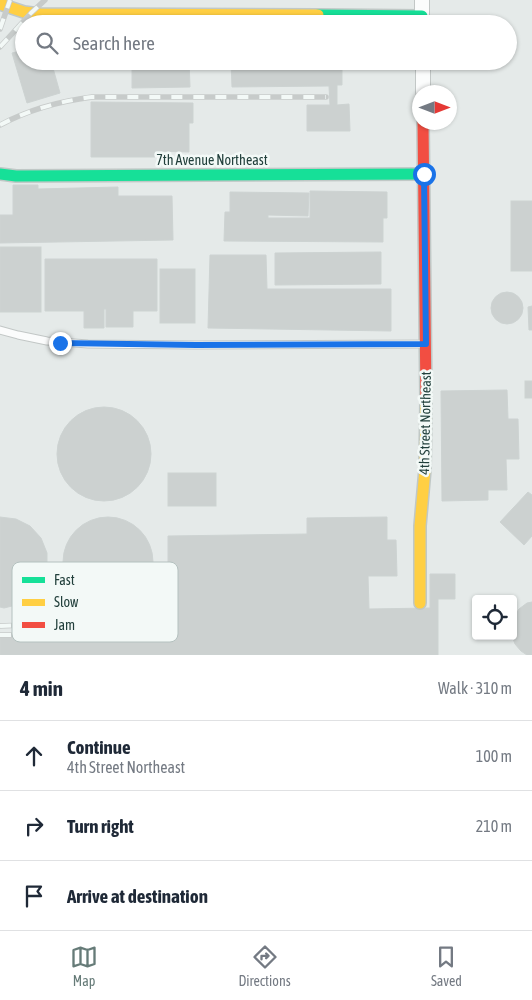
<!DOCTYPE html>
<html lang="en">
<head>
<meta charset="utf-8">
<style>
  :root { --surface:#fff; --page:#f6f6f7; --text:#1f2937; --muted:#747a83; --line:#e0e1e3; --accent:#667b78 }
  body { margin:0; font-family:"Asap Condensed",sans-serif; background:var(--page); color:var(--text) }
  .controls { position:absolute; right:15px; bottom:15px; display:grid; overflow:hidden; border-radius:5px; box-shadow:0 1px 4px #0004 }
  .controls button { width:45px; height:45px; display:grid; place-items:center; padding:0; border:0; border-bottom:1px solid var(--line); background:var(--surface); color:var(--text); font:25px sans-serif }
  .compass { position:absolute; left:412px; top:85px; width:45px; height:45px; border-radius:50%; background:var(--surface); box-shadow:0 1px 4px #0004; rotate:90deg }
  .stop { position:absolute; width:15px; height:15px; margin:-11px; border:4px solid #1a73e8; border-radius:50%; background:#fff }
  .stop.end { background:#1a73e8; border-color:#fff; box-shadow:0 1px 5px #0008 }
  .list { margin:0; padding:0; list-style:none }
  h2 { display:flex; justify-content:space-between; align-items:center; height:65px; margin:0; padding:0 20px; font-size:21px }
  h2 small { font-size:16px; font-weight:400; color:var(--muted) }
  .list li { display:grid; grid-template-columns:32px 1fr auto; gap:15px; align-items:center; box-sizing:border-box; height:70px; padding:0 20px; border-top:1px solid var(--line) }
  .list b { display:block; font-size:19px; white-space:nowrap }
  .list p { margin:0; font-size:16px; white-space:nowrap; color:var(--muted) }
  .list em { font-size:16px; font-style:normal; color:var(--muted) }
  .icon { flex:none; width:28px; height:28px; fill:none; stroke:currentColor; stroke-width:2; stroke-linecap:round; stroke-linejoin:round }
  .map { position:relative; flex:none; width:532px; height:655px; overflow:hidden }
  .search { position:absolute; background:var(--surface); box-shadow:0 1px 4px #0004; left:15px; right:15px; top:15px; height:55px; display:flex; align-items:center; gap:12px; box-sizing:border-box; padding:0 18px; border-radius:28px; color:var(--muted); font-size:19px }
  .sheet { height:275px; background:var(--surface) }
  nav { display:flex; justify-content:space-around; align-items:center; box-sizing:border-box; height:70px; border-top:1px solid var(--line); background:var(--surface); font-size:14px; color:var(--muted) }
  nav a { display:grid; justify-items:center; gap:2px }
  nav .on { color:var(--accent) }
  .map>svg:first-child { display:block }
</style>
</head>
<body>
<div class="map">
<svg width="532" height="655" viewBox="0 0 532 655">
  <rect width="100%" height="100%" fill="#e5eae9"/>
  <g fill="#ccd1d0" stroke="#cdd3d2">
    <polygon points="24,50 24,61 51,61 60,93 27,103 12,53"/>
    <polygon points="132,61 189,61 190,87 132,88"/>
    <polygon points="231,61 342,61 342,85 337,85 337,105 349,104 350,131 307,131 307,105 330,105 329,86 232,87"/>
    <polygon points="91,102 193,103 193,123 189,123 189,152 155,151 155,157 91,157"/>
    <polygon points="13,185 38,185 38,189 118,187 118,196 172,196 173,240 0,243 0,215 13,215"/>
    <polygon points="310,191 387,192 387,218 383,218 383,242 224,241 225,212 230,212 230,192 309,193 308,216 268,215 268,218 310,218"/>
    <rect x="511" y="201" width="21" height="70"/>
    <rect x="0" y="247" width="41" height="65"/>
    <polygon points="381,252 381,284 275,285 275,253"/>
    <polygon points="210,255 266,255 267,289 391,289 391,331 208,328"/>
    <polygon points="45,259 157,259 157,311 133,311 133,327 106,327 106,309 104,309 104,328 84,328 84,311 45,311"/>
    <rect x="160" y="269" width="35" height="54"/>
    <circle cx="507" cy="308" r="16"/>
    <polygon points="532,306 532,330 529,330 528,307"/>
    <rect x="525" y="381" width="7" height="17"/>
    <polygon points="507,390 508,419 518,419 519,459 506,459 507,490 488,490 488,500 442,501 441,391"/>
    <circle cx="104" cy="454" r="47"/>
    <rect x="168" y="473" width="48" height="33"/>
    <polygon points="528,492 532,495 532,536 524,545 500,522"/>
    <polygon points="0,517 16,519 30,526 41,538 47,553 47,568 43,583 33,596 20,604 4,608 0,607"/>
    <polygon points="387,517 387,540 396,540 397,576 368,576 369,609 430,608 430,574 455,574 455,599 438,599 438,655 0,655 0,637 116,636 116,606 149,606 149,582 168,582 168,536 307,534 307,518"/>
    <circle cx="108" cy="562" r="45"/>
    <polygon points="532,602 532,655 527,655 521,651 515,644 512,636 513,636 513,618 519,609 527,603"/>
  </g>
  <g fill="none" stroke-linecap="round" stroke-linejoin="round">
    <defs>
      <polyline id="lane" points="0,330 18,335 47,341 88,344 196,345 425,344"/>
      <g id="street">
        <polyline points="422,0 422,24"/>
        <polyline points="423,61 423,92"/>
      </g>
      <g id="fast">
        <polyline points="318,15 422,16"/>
        <polyline points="0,174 16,176 424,174"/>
      </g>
      <g id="slow">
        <polyline points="0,4 24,12 40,14 318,15"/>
        <polyline points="420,603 420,526 425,469 426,401"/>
      </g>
      <polyline id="jam" points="423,122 426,401"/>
    </defs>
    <use href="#lane" stroke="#c2c7c6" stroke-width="9"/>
    <use href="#street" stroke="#c2c7c6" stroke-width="16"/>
    <use href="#fast" stroke="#c0c8c6" stroke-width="14"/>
    <use href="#slow" stroke="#c0c8c6" stroke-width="14"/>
    <use href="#jam" stroke="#c0c8c6" stroke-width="14"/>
    <use href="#lane" stroke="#fbfcfc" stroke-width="7"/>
    <use href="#street" stroke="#fbfcfc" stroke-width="14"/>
    <use href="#fast" stroke="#16e098" stroke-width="11"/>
    <use href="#slow" stroke="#ffcf43" stroke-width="11"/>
    <use href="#jam" stroke="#f24e42" stroke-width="11"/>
    <defs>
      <g id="rail">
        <polyline points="0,29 10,0"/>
        <polyline points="0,47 31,13 45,0"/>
        <path d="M0,125C28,110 61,101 92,97H326"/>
        <polyline points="0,626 24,625"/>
        <polyline points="0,635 23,635"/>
      </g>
    </defs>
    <use href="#rail" stroke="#c7cbca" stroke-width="5.5"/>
    <use href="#rail" stroke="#f3f9f7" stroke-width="4" stroke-dasharray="11" stroke-linecap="butt"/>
  </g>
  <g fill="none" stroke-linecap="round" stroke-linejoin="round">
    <polyline stroke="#1a73e8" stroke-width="6" points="60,343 196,345 426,344 424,174"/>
  </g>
  <g text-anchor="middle" stroke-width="5" stroke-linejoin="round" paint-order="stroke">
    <g font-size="14" fill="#213f3b" stroke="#f3f9f7">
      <text x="212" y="165">7th Avenue Northeast</text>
      <text transform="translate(425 423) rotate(-89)" y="5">4th Street Northeast</text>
    </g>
  </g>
  <rect x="12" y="562" width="166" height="80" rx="8" fill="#f3f9f7" stroke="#b4c1bf" stroke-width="1"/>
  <rect x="22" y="577" width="23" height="6" fill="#16e098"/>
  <rect x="22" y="599" width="23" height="7" fill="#ffcf43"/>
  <rect x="22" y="622" width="23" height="6" fill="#f24e42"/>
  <g font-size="14" fill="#213f3b">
    <text x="54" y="585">Fast</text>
    <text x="54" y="607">Slow</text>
    <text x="54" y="630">Jam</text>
  </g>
</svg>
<div class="controls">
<button><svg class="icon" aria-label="locate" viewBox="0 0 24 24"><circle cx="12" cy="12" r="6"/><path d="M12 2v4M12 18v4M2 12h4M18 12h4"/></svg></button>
</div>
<svg class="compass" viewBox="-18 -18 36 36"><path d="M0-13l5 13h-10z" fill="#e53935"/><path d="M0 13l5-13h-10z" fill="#747a83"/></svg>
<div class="stop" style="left:424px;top:174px"></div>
<div class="stop end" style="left:60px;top:343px"></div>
<div class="search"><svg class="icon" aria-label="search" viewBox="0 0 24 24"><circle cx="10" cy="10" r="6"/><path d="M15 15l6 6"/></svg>Search here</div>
</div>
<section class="sheet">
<h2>4 min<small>Walk · 310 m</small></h2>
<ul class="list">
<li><svg class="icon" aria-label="ahead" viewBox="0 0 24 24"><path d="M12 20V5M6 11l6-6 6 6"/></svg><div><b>Continue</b><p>4th Street Northeast</p></div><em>100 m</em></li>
<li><svg class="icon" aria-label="right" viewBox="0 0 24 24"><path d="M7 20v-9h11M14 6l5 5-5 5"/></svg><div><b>Turn right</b></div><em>210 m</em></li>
<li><svg class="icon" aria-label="arrive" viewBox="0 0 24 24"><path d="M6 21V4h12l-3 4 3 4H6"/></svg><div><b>Arrive at destination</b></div></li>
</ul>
</section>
<nav>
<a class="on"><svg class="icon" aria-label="map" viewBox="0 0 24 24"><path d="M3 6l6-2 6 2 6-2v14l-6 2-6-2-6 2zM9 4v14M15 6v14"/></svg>Map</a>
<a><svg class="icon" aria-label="directions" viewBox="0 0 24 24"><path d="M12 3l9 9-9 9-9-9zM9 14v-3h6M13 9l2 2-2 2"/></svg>Directions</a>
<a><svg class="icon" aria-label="saved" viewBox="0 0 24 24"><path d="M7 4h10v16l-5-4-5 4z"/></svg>Saved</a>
</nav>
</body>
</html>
